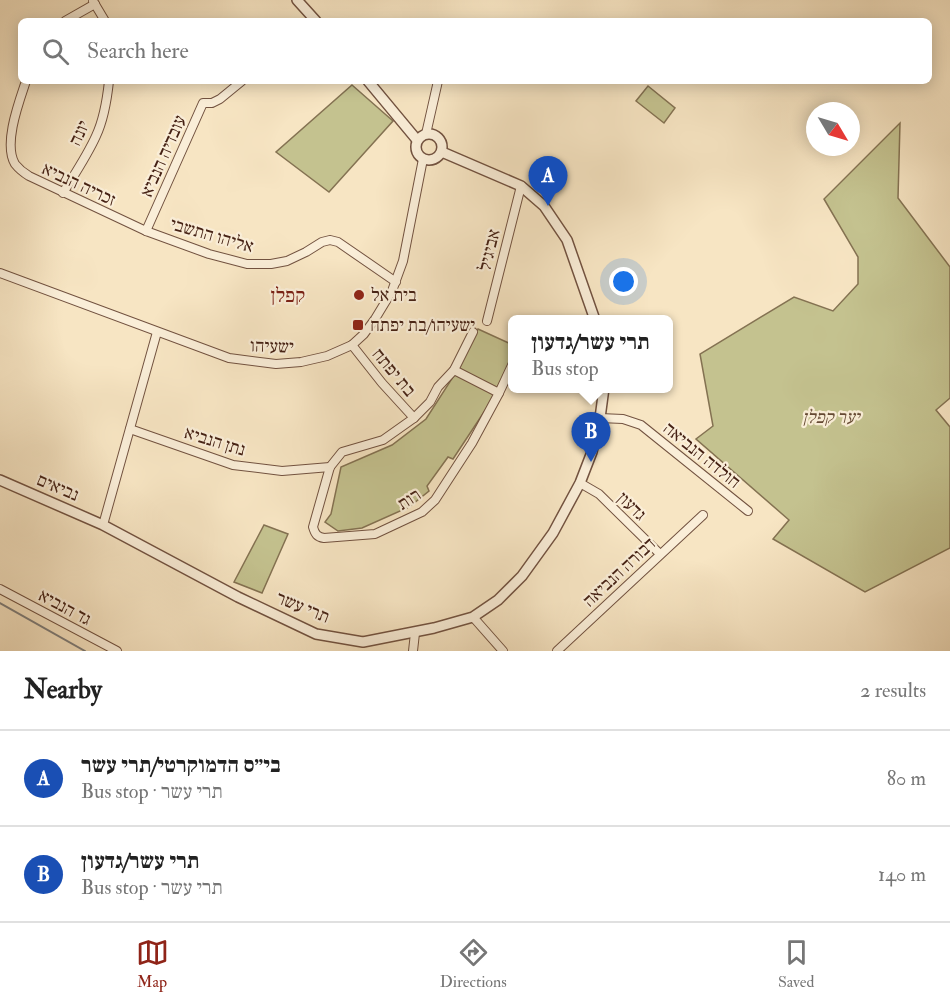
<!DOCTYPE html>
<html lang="en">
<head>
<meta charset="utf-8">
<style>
  :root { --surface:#fff; --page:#f2f2f2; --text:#222; --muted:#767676; --line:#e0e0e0; --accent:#8f2418 }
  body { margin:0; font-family:"IM FELL Double Pica","Frank Ruhl Libre",serif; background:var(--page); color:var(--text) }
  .compass { position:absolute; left:806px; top:102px; width:54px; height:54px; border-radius:50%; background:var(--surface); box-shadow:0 3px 15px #0003; rotate:128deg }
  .you { position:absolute; left:624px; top:282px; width:21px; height:21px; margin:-15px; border:4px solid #fff; border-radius:50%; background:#1a73e8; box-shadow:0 0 0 9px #1a73e833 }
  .badge { display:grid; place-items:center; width:39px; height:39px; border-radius:50%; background:var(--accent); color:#fff; font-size:20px; font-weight:700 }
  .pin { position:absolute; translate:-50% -50px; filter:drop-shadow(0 2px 3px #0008) }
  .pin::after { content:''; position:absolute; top:32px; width:21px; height:18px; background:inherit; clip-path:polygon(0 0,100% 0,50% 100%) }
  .popup { position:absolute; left:508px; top:315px; width:165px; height:78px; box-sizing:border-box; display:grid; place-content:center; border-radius:9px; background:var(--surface); filter:drop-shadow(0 2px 4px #0005); font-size:20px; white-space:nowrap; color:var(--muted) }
  .popup b { font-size:22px; color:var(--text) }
  .popup::after { content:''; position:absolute; left:50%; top:100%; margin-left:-12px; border:12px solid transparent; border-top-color:var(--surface) }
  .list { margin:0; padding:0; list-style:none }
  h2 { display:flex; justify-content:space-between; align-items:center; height:78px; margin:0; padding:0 24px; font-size:26px }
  h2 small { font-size:20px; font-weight:400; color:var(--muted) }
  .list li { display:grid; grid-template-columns:39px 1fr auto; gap:18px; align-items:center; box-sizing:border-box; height:96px; padding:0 24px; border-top:2px solid var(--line) }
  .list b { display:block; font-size:22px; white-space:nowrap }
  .list p { margin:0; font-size:20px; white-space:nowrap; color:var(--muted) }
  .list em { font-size:20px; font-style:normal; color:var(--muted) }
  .icon { flex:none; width:33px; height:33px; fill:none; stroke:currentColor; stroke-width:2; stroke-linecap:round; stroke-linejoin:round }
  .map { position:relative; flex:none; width:950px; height:651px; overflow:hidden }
  .search { position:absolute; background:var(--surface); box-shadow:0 3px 15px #0003; left:18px; right:18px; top:18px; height:66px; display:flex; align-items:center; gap:15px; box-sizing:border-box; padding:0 21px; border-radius:9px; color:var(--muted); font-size:22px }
  .sheet { height:270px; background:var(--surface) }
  nav { display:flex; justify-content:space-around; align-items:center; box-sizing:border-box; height:84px; border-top:2px solid var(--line); background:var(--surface); font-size:16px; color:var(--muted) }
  nav a { display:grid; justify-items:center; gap:3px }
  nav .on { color:var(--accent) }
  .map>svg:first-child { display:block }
</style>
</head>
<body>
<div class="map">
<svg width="950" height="651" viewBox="0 0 950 651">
  <rect width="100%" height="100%" fill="#f7e5c3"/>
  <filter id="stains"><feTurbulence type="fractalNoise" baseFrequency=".00333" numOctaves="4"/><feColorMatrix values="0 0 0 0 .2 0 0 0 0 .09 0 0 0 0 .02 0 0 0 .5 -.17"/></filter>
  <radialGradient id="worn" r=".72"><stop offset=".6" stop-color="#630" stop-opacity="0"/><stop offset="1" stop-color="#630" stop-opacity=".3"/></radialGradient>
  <g fill="#c4c28f" stroke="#847252" stroke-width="1.5">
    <polygon points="352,85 393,121 329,192 276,152"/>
    <polygon points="648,86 675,108 664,123 636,101"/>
    <polygon points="900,123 898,198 950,267 950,398 936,410 950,427 950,548 865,592 773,539 789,520 696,439 713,426 700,354 794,297 833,311 858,284 858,257 824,199"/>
    <polygon points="478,329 513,345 513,356 488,406 453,459 448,457 427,486 429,491 409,507 362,528 338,531 325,522 331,514 341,467 392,445 426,419 455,374"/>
    <polygon points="264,525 288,534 262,593 234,582"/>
  </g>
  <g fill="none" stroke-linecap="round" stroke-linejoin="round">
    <polyline stroke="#7e7e7b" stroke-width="2" points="0,603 85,651"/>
    <defs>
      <g id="minor">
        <polyline points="93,1 105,21"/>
        <polyline points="65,21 95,4"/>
        <path d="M26,81C19,102 3,144 15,164C19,169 24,173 29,176L146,231L209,254L247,264H271L287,261L306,252L322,242L330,240L338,242L396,282"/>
        <polyline points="426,134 438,81"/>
        <path d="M63,193C74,175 87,156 96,136C104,119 107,100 109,81"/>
        <polyline points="146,231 203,103 212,103 220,99 242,81"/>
        <polyline points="0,273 229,358 276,364 301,362 327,356 352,345 364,334 375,319 392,291 403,261 423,159"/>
        <polyline points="487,321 521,186"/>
        <path d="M473,332L454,370L438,387L430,402L414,418L383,440L342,452L330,467L313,527C315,534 317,537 324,538L375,534L422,512L435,500L472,443L499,393L513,363"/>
        <polyline points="352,345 382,383 414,418"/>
        <polyline points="454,370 499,393"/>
        <polyline points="600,418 623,419 641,425 748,511"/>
        <polyline points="130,429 233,465 282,471 330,467"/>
        <polyline points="580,483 599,494 660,554"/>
        <polyline points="103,525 157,332"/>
        <polyline points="0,589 117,651"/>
        <polyline points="473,617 503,651"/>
        <polyline points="413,651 415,633"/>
        <polyline points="557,651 703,515"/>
      </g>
      <g id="tertiary">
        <polyline points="297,0 316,21"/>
        <polyline points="368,81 417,140"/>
        <circle cx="429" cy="147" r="13"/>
        <polyline points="442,152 521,186 544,206 567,240 595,320"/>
        <polyline points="0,480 103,525 238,597 316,634 363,642 434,628 473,617 498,600 522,576 553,533 580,483 592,452 600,418 604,388"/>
      </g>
    </defs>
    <use href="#minor" stroke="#725240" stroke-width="10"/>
    <use href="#tertiary" stroke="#725240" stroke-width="12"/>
    <use href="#minor" stroke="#faeed8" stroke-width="8"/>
    <use href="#tertiary" stroke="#faeed8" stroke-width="9"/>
  </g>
  <g fill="#8f2418" stroke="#faeed8" stroke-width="2">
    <circle cx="359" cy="295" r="6"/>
    <rect x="352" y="319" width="12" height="12" rx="3"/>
  </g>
  <g text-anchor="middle" stroke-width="4.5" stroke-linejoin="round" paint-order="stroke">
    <g font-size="18" fill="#452114" stroke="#faeed8">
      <text transform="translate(79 133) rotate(-65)" y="6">יונה</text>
      <text transform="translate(163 156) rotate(-66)" y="6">עובדיה הנביא</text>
      <text transform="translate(79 184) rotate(25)" y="6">זכריה הנביא</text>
      <text transform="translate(212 235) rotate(16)" y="6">אליהו התשבי</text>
      <text transform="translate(489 250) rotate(-76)" y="6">אביגיל</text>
      <text transform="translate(272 346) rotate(2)" y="6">ישעיהו</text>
      <text transform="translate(394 372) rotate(50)" y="6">בת יפתח</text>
      <text transform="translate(215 441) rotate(17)" y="6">נתן הנביא</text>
      <text transform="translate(702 455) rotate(39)" y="6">חולדה הנביאה</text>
      <text transform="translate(58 487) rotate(23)" y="6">נביאים</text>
      <text transform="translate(409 499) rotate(-33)" y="6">רות</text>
      <text transform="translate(632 506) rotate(44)" y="6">גדעון</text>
      <text transform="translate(619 572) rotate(-43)" y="6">דבורה הנביאה</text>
      <text transform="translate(65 607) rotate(28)" y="6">גד הנביא</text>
      <text transform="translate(303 607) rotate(22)" y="6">תרי עשר</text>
    </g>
    <g font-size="18" fill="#452114" stroke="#faeed8" text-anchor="start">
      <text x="371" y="301">בית אל</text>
      <text x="370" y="331">ישעיהו/בת יפתח</text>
    </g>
    <g font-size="18" font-style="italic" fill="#654933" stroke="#faeed8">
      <text x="831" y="423">יער קפלן</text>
    </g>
    <g font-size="20" fill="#7a1f14" stroke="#faeed8">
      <text x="288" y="302">קפלן</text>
    </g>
  </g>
  <rect width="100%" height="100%" filter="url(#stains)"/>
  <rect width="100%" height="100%" fill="url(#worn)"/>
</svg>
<svg class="compass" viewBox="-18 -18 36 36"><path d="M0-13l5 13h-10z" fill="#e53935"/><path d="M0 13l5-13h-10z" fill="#767676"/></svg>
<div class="you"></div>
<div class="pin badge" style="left:548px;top:206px;background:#1a4fb4">A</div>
<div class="pin badge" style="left:591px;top:462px;background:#1a4fb4">B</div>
<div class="popup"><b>תרי עשר/גדעון</b>Bus stop</div>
<div class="search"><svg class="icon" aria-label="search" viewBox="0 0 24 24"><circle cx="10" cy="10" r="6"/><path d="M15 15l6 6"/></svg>Search here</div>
</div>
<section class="sheet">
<h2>Nearby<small>2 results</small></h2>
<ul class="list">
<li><span class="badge" style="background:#1a4fb4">A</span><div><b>בי״ס הדמוקרטי/תרי עשר</b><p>Bus stop · תרי עשר</p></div><em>80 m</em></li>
<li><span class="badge" style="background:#1a4fb4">B</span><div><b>תרי עשר/גדעון</b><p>Bus stop · תרי עשר</p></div><em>140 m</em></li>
</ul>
</section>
<nav>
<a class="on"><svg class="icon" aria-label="map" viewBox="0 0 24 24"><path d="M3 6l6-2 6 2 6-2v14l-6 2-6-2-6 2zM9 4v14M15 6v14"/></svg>Map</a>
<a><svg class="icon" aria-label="directions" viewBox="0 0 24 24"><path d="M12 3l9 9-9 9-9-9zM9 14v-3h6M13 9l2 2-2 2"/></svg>Directions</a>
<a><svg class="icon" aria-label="saved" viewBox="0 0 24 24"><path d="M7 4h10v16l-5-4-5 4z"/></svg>Saved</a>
</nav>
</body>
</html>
